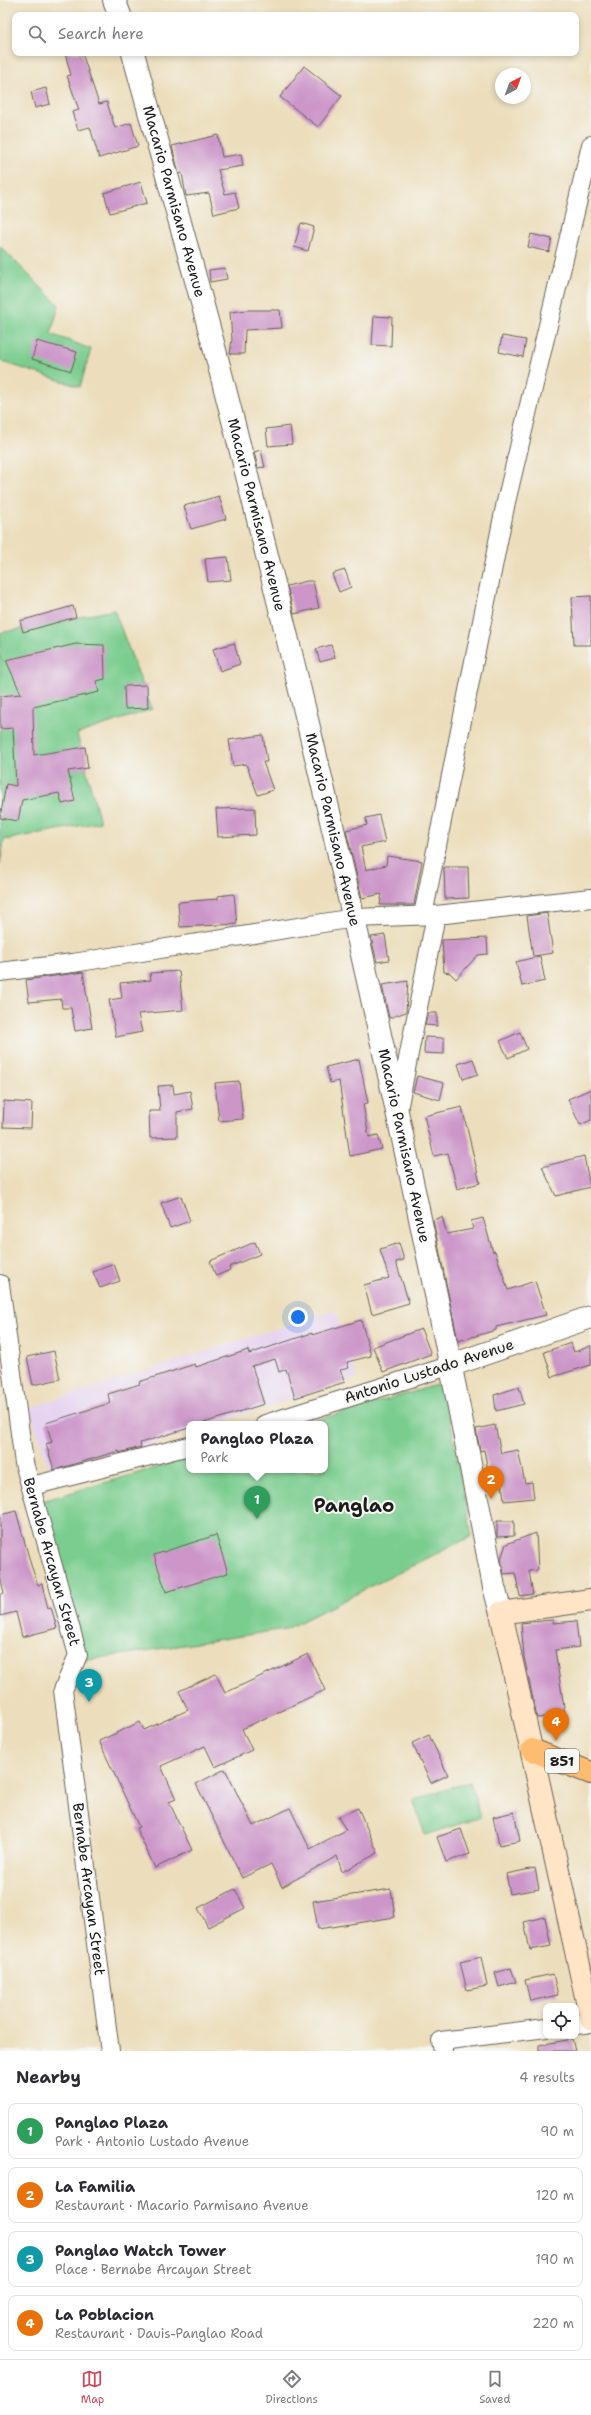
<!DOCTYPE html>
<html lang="en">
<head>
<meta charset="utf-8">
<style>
  :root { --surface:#fff; --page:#f2f2f3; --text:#2b2b33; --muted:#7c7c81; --line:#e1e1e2; --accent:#d1495b }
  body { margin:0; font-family:"Shantell Sans",sans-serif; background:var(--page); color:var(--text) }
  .controls { position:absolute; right:12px; bottom:12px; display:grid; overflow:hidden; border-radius:8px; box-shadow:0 2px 6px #0003 }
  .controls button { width:36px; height:36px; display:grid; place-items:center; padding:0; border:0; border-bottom:1px solid var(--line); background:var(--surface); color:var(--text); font:20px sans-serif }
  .compass { position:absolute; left:495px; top:68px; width:36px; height:36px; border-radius:50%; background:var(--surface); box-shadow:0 2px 6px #0003; rotate:41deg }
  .you { position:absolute; left:298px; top:1317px; width:14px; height:14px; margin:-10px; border:3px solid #fff; border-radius:50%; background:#1a73e8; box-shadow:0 0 0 6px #1a73e833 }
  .badge { display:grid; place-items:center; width:26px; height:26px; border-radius:50%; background:var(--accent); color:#fff; font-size:13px; font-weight:700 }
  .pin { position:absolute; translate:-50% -33px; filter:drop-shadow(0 1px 2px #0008) }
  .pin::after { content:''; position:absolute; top:21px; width:14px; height:12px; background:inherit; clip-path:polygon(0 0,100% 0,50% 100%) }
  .popup { position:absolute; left:186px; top:1421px; width:142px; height:52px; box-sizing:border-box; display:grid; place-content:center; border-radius:8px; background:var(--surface); filter:drop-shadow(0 1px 3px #0005); font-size:13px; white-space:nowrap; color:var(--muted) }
  .popup b { font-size:15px; color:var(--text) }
  .popup::after { content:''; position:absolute; left:50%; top:100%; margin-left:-8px; border:8px solid transparent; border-top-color:var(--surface) }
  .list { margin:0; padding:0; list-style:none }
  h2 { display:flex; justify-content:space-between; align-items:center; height:52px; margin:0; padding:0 16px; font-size:17px }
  h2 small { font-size:13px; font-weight:400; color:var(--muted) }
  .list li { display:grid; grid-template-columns:26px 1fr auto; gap:12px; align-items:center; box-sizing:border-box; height:56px; margin:0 8px 8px; padding:0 8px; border:1px solid var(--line); border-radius:8px }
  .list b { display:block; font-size:15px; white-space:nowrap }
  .list p { margin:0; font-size:13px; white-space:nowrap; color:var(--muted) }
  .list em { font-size:13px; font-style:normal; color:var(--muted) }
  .icon { flex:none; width:22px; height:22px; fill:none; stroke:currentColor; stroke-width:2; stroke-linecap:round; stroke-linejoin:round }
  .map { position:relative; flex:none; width:591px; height:2051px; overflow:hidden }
  .search { position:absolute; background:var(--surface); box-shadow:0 2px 6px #0003; left:12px; right:12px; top:12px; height:44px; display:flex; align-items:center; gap:10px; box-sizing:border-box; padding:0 14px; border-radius:8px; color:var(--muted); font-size:15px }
  .sheet { height:308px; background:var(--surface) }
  nav { display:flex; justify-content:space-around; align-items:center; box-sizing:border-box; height:56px; border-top:1px solid var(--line); background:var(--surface); font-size:11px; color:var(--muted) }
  nav a { display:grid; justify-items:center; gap:2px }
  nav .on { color:var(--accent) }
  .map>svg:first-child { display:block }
</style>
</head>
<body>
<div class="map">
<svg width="591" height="2051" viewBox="0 0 591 2051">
  <rect width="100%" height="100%" fill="#f6f6f2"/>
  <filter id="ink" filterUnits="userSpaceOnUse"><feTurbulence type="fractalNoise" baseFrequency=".025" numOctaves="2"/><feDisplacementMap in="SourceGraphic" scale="8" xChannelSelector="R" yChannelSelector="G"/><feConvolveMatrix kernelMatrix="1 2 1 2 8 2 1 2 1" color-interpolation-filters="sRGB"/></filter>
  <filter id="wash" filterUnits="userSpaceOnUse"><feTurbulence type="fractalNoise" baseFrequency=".012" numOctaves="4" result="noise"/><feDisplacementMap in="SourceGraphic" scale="16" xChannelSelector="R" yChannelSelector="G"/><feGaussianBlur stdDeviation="0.9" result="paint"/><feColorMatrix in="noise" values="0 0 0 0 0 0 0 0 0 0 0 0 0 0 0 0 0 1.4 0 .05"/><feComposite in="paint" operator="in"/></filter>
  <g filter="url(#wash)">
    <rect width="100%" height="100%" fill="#ecdebc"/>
    <polygon fill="#e6d3f0" points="335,1310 357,1378 213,1424 189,1424 189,1432 51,1476 29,1408"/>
    <g fill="#7acd8f" stroke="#4b7456">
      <polygon points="0,246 59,305 51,334 91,349 80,387 0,361"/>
      <polygon points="114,610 152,709 77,734 100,822 4,840 0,864 0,633"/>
      <polygon points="443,1383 472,1536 286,1629 81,1661 42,1501 189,1458 189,1470 325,1470 325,1424 303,1424"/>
      <polygon points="470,1782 481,1817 425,1835 413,1800"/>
    </g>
    <g id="blocks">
      <g fill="#cc96c9">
        <polygon points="65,53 82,53 99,104 107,102 115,128 131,123 138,146 99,158 90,127 78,130 72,112 79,110 67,76 71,75"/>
        <polygon points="304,66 342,96 318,127 280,97"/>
        <polygon points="46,88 50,104 35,108 31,92"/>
        <polygon points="218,135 222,157 241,154 243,166 218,170 225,194 235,192 239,208 214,214 209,193 186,196 182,173 179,174 172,146"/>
        <polygon points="141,182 147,203 110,213 104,193"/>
        <polygon points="301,223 314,227 308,251 294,247"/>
        <polygon points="531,234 552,239 549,252 528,247"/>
        <polygon points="225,268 227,279 210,282 209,270"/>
        <polygon points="248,310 280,310 282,328 245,330 244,354 230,354 232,339 230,312"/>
        <polygon points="374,316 392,317 391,346 372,345"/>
        <polygon points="502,336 526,340 523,357 499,352"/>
        <polygon points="37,341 77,352 71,371 32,359"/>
        <polygon points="290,426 292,444 268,446 266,429"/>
        <polygon points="261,450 265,467 258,468 254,452"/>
        <polygon points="219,496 226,519 191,529 184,506"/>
        <polygon points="228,557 231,580 208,582 205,559"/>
        <polygon points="345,570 351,587 339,592 332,574"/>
        <polygon points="307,581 313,581 319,608 294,614 287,586"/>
        <polygon points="591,596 591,645 574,645 572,597"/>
        <polygon points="73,606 76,617 23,632 20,621"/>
        <polygon points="234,643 240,664 220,671 213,649"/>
        <polygon points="76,644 104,645 105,679 96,681 99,692 33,707 34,755 85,747 88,768 68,771 75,801 62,804 59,793 22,800 18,821 0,818 6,784 16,786 13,728 0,729 0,696 21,694 6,660"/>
        <polygon points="331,645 335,658 320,662 316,649"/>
        <polygon points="147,685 148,708 125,709 124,686"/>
        <polygon points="263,735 267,762 263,762 273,790 258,795 246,764 233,766 229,740"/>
        <polygon points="255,808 256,835 218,837 216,809"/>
        <polygon points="379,815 385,842 361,847 366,870 386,865 387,856 422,861 414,905 380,905 382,894 362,898 346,830 367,825 366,818"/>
        <polygon points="444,867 468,867 469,898 445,899"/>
        <polygon points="234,894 237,924 180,927 178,902 218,899 218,896"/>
        <polygon points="547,913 553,953 533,956 527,916"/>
        <polygon points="385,935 389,960 377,962 371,937"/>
        <polygon points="487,938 488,954 478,955 456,979 450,973 444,972 442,940"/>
        <polygon points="540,956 545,981 522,986 516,962"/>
        <polygon points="179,971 183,1010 138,1014 142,1032 116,1037 109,1000 122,998 120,983 151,980 150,973"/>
        <polygon points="83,972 92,1028 75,1031 71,1008 62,1008 61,999 29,1002 26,980"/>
        <polygon points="408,981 406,1012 389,1018 382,985"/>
        <polygon points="428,1013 437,1013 437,1026 425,1025"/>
        <polygon points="520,1032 527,1049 508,1058 500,1041"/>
        <polygon points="425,1037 444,1038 444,1054 424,1053"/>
        <polygon points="359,1059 368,1103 363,1104 369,1137 378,1135 382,1149 350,1156 339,1081 330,1083 326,1067"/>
        <polygon points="473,1059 478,1074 463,1079 458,1064"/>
        <polygon points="417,1076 444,1083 440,1100 413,1092"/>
        <polygon points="239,1081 243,1119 219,1121 215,1083"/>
        <polygon points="173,1085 174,1094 190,1091 193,1109 177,1112 177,1137 150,1138 149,1111 160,1111 158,1086"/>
        <polygon points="591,1089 591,1120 580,1125 568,1099"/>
        <polygon points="4,1101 32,1103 31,1128 3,1127"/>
        <polygon points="462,1107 480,1183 457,1189 448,1153 434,1156 424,1116"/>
        <polygon points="584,1156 590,1187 556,1196 542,1167"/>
        <polygon points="181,1196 190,1221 170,1228 161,1203"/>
        <polygon points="442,1217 447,1234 473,1229 471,1221 483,1218 493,1252 495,1251 508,1290 535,1281 546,1315 496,1327 496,1330 458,1341 433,1220"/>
        <polygon points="255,1242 260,1254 229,1267 230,1270 216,1276 210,1261"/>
        <polygon points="399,1243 404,1260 396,1262 409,1303 372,1314 364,1285 389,1278 380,1249"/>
        <polygon points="114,1264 120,1281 100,1288 93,1272"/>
        <polygon points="361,1320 371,1356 347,1362 349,1368 340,1370 345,1382 295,1398 286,1369 279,1372 275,1359 252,1366 264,1404 201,1424 189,1424 189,1428 140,1443 141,1447 119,1453 119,1451 54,1470 46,1444 52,1442 46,1423 110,1403 108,1394 140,1384 139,1382 195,1364 196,1367 248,1350 249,1354 312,1333 312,1335"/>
        <polygon points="421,1329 431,1354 383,1372 373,1347"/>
        <polygon points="571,1343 574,1352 591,1346 591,1365 552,1377 544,1352"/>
        <polygon points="54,1351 60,1379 33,1385 27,1357"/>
        <polygon points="519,1387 524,1404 496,1411 494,1395"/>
        <polygon points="495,1425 501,1453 518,1450 525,1483 532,1482 534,1498 504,1501 501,1473 489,1476 484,1450 480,1451 476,1429"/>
        <polygon points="16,1511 31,1565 38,1585 42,1584 48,1608 51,1607 57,1628 22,1637 16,1612 0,1616 0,1595 4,1593 0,1577 0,1515"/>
        <polygon points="497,1521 514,1521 514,1536 497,1537"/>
        <polygon points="536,1533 538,1570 529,1571 533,1594 520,1596 515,1573 504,1574 501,1559 506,1544"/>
        <polygon points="216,1535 228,1573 166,1592 154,1555"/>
        <polygon points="553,1620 553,1623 576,1621 579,1647 555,1650 565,1714 537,1718 524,1657 521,1623"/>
        <polygon points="308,1654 325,1690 242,1729 252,1750 215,1767 205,1746 161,1766 176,1799 169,1802 192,1850 155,1868 136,1828 139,1827 99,1741 140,1722 144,1730 188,1710 179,1691 216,1674 225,1693"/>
        <polygon points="429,1735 448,1775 431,1783 412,1743"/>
        <polygon points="225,1769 253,1826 290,1808 310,1849 346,1830 338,1817 358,1808 378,1853 342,1872 337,1856 282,1887 271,1864 242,1878 196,1784"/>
        <polygon points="514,1812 520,1841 499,1845 493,1817"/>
        <polygon points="461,1829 470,1854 446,1862 437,1837"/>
        <polygon points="535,1868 539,1889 510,1894 506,1874"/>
        <polygon points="235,1889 245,1908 208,1927 198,1908"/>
        <polygon points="391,1889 395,1917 318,1929 313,1901"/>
        <polygon points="545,1917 551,1946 530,1950 524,1922"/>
        <polygon points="481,1957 487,1986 467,1990 460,1962"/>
        <polygon points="511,1968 516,1982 499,1987 495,1973"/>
        <polygon points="553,1974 558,1995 530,2001 525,1980"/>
        <polygon points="572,2039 575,2051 539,2051 539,2045"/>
      </g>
    </g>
  </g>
  <g filter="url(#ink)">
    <use href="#blocks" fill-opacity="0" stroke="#656054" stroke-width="1"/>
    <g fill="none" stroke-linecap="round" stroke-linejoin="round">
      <defs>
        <g id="minor">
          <polyline points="423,915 506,502 591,145"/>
          <polyline points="436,915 591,898"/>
          <polyline points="0,972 73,963 354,918 436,915 398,1110"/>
          <path id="s1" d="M0,1284L24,1463L78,1655L63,1690L110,2051"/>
          <polyline points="265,1424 452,1365"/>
          <polyline points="32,1486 189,1446"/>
          <polyline points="576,2025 591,2023"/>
          <polyline points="443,2051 441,2041 546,2028"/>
        </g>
        <g id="tertiary">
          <polyline points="114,0 120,15"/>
          <path id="s2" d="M133,53C161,155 190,256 217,358C322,765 416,1174 494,1587L501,1613"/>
          <polyline points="452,1365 591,1317"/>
        </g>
        <polyline id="secondary" points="591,1600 501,1613 591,2019"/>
        <polyline id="primary" points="532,1750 591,1773"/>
      </defs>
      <use href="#minor" stroke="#656054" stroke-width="20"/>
      <use href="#tertiary" stroke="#656054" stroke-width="24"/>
      <use href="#secondary" stroke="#656054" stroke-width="24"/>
      <use href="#primary" stroke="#656054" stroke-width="24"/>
      <use href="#minor" stroke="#fff" stroke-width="18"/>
      <use href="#tertiary" stroke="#fff" stroke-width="22"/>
      <use href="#secondary" stroke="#ffe4c6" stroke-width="22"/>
      <use href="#primary" stroke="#febc70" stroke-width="22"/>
    </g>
  </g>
  <g text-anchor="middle" stroke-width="4" stroke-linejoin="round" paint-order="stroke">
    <rect fill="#f6f6f2" stroke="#5d5d5c" stroke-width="1" x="545" y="1749" width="34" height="24" rx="3"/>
    <g font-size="14" font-weight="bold" fill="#1c1c1c">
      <text x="562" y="1766">851</text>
    </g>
    <g font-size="15" fill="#1c1c1c" stroke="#f6f6f2">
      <text dy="5" stroke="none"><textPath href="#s2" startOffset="154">Macario Parmisano Avenue</textPath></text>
      <text dy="5" stroke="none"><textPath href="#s2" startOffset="478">Macario Parmisano Avenue</textPath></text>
      <text dy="5" stroke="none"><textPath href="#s2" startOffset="802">Macario Parmisano Avenue</textPath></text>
      <text dy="5" stroke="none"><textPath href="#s2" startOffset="1126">Macario Parmisano Avenue</textPath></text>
      <text transform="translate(429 1371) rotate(-18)" y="5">Antonio Lustado Avenue</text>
      <text dy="5" stroke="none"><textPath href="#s1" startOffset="283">Bernabe Arcayan Street</textPath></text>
      <text dy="5" stroke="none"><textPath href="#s1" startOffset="619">Bernabe Arcayan Street</textPath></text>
    </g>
    <g font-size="19" font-weight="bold" fill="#1c1c1c" stroke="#f6f6f2">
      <text x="354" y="1512">Panglao</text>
    </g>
  </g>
</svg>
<div class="controls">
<button><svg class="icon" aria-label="locate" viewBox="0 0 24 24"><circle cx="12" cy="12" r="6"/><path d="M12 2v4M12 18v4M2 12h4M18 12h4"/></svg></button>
</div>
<svg class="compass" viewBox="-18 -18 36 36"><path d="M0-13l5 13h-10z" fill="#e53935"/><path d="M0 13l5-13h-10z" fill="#7c7c81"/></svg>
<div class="you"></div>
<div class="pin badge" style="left:257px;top:1519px;background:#2e9e5b">1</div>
<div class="popup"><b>Panglao Plaza</b>Park</div>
<div class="pin badge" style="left:491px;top:1499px;background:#e8710a">2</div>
<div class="pin badge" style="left:89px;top:1702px;background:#0f9aa8">3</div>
<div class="pin badge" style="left:556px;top:1741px;background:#e8710a">4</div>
<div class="search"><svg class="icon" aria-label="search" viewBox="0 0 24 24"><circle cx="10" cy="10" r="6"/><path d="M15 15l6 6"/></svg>Search here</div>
</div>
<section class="sheet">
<h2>Nearby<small>4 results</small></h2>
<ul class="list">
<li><span class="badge" style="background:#2e9e5b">1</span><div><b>Panglao Plaza</b><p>Park · Antonio Lustado Avenue</p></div><em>90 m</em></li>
<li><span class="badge" style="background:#e8710a">2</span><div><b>La Familia</b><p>Restaurant · Macario Parmisano Avenue</p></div><em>120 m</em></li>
<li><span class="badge" style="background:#0f9aa8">3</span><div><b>Panglao Watch Tower</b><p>Place · Bernabe Arcayan Street</p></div><em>190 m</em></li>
<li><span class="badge" style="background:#e8710a">4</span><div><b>La Poblacion</b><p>Restaurant · Dauis-Panglao Road</p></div><em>220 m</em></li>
</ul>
</section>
<nav>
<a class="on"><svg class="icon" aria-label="map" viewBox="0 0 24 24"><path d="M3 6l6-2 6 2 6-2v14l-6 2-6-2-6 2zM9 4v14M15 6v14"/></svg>Map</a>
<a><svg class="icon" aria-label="directions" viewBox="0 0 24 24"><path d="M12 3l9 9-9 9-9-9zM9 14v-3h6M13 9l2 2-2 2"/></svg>Directions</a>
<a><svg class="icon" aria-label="saved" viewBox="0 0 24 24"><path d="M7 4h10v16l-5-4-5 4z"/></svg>Saved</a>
</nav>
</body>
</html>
